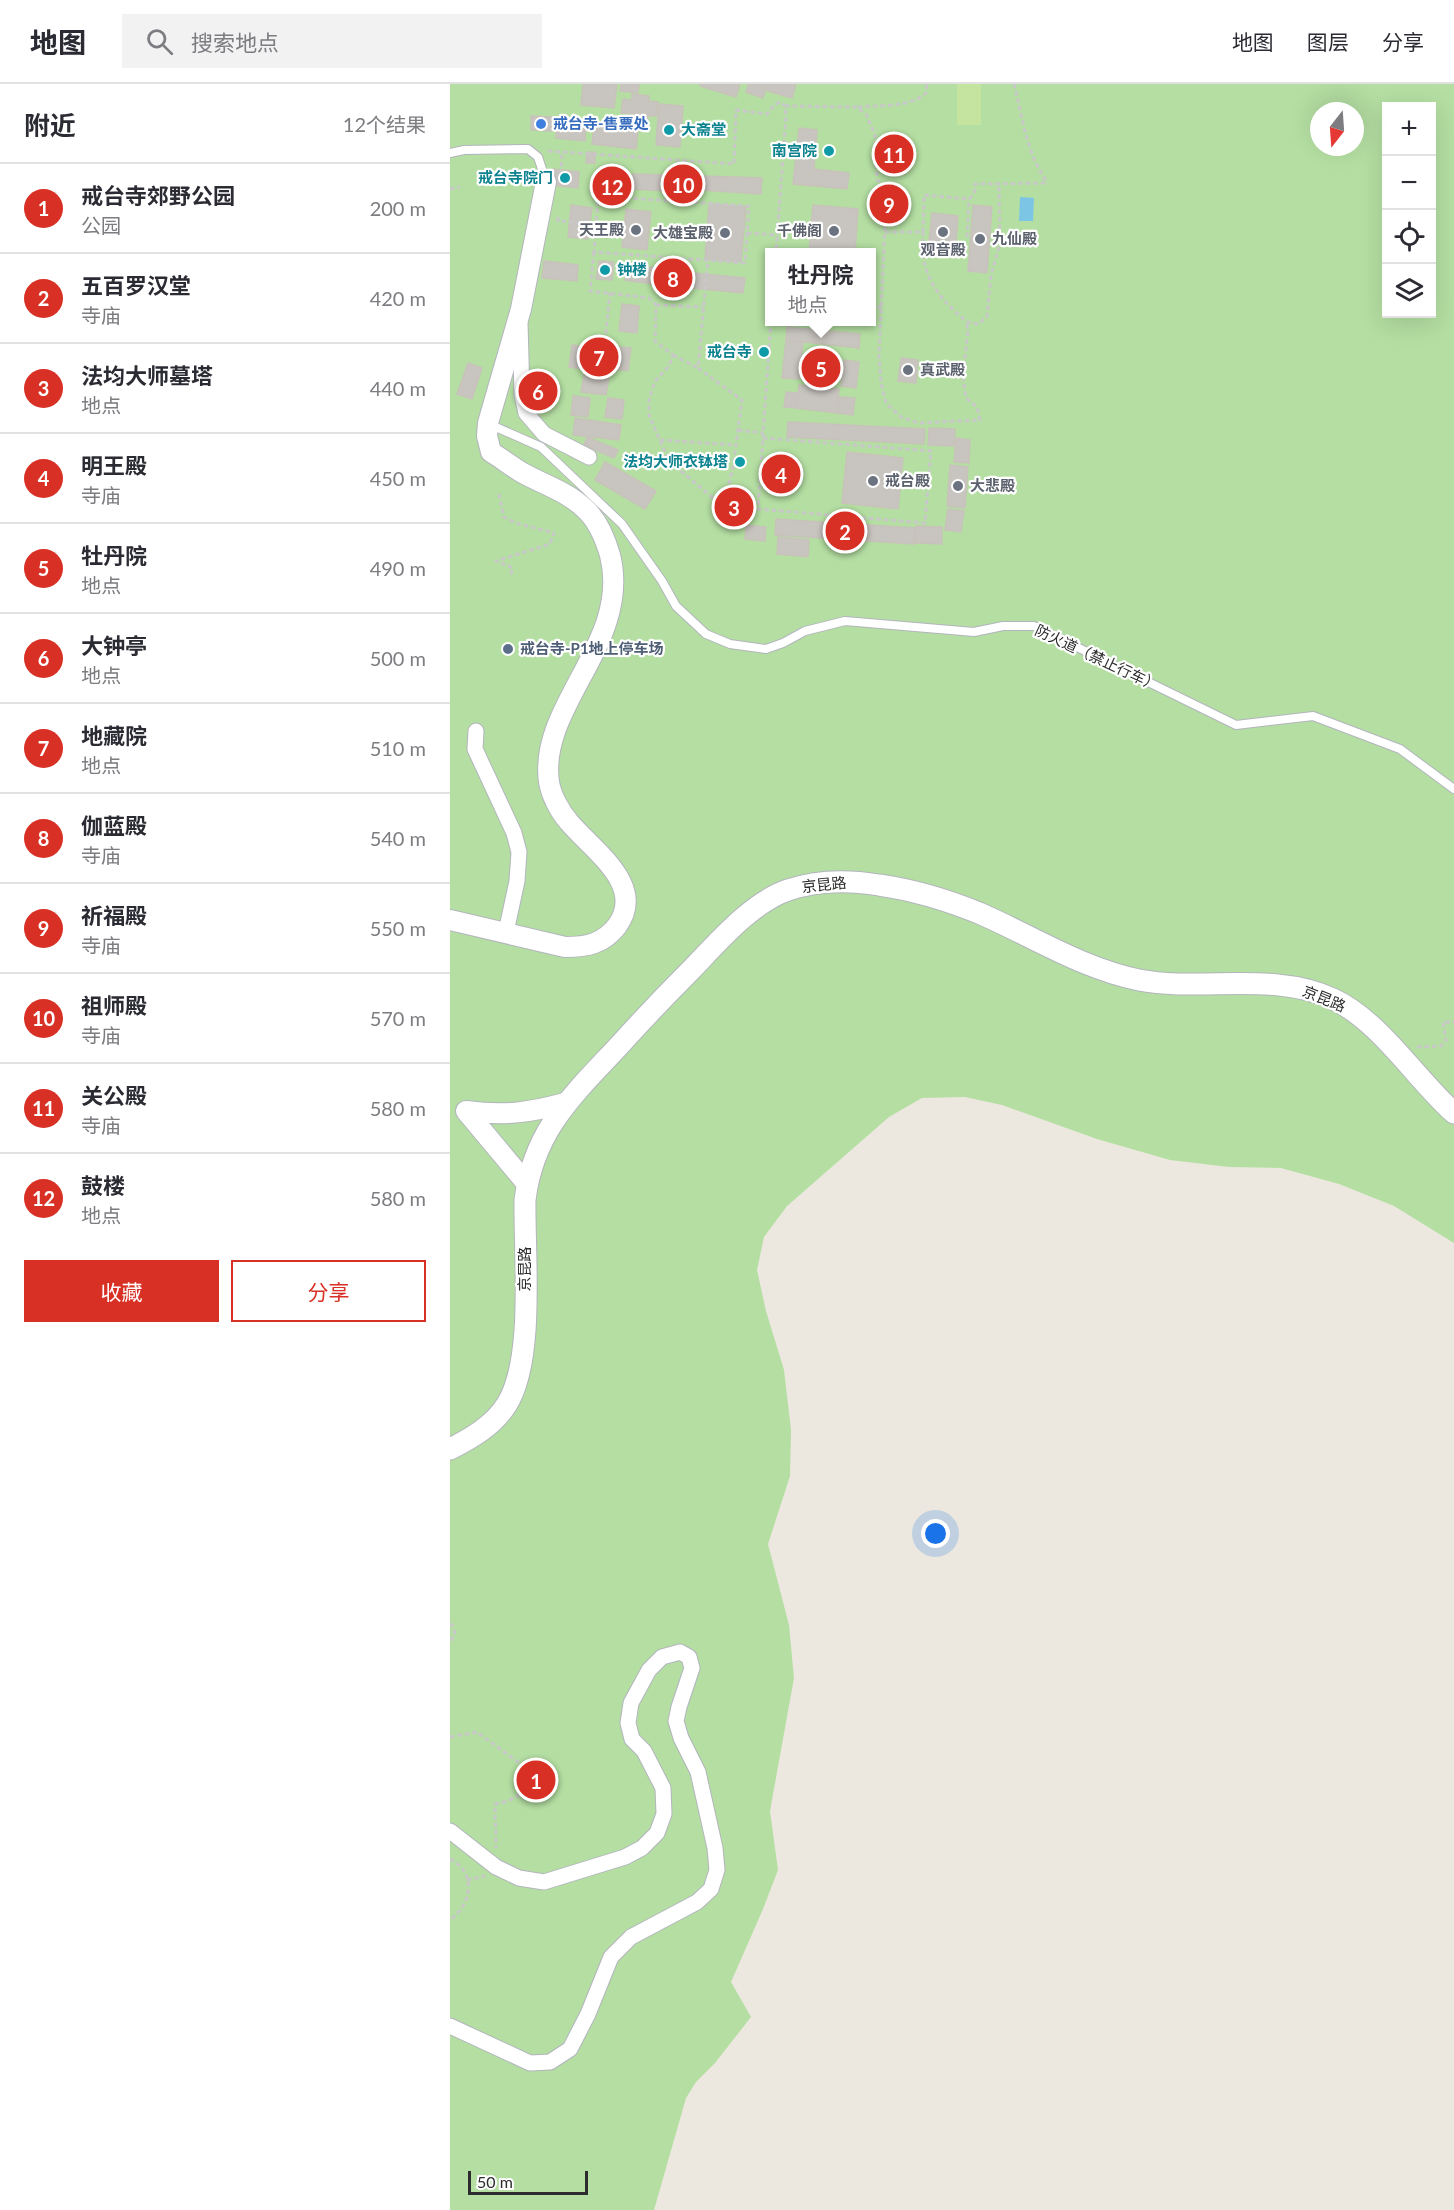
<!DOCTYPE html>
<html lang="zh">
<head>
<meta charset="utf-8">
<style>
  :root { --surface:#fff; --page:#f2f2f3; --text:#2b2b33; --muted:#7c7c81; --line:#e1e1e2; --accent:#d93025 }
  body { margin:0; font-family:Lato,"Noto Sans SC",sans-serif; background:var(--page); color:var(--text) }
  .controls { position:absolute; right:18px; top:18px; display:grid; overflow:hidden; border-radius:0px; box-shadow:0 6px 24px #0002 }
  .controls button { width:54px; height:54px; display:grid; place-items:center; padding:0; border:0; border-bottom:2px solid var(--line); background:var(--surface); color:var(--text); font:30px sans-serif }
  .compass { position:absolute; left:860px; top:18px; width:54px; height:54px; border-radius:50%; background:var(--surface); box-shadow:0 6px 24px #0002; rotate:197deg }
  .scale { position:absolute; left:18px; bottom:15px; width:120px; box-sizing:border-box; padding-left:6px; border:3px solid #2c2c2c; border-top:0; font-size:16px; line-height:21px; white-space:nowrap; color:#2c2c2c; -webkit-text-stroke:4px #fff; paint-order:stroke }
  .you { position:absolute; left:486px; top:1450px; width:21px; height:21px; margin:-15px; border:4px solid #fff; border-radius:50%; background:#1a73e8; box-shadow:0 0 0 9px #1a73e833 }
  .badge { display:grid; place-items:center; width:39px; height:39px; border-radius:50%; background:var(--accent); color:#fff; font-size:20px; font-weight:700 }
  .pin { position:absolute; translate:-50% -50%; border:3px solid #fff; box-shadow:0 2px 6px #0006 }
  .popup { position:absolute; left:315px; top:164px; width:111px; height:78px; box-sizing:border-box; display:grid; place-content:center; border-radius:0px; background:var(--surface); filter:drop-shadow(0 2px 4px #0005); font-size:20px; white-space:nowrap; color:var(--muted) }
  .popup b { font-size:22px; color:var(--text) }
  .popup::after { content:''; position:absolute; left:50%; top:100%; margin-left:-12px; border:12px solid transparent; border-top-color:var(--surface) }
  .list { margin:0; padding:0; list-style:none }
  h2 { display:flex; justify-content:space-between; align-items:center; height:78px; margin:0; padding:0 24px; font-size:26px }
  h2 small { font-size:20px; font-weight:400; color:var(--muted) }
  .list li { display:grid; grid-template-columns:39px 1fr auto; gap:18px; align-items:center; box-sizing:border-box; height:90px; padding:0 24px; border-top:2px solid var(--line) }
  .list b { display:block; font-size:22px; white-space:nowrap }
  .list p { margin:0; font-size:20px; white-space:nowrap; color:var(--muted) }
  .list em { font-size:20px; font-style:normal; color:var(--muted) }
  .actions { display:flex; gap:12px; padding:18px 24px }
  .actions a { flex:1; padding:14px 0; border:2px solid var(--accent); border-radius:0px; text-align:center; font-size:21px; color:var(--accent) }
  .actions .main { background:var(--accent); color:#fff }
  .icon { flex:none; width:33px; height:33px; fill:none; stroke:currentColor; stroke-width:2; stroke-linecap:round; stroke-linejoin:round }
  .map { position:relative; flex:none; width:1004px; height:2126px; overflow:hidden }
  header { display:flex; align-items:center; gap:36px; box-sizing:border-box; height:84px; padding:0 30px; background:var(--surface); border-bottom:2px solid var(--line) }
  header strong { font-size:28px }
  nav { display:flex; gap:33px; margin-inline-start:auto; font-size:21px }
  .search { width:420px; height:54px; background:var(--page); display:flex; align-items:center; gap:15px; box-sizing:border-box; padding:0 21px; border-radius:0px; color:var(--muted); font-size:22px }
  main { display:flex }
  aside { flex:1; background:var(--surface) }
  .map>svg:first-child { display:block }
</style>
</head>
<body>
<header>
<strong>地图</strong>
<div class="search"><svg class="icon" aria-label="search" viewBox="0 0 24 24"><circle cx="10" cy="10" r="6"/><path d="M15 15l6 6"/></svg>搜索地点</div>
<nav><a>地图</a><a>图层</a><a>分享</a></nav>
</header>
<main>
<aside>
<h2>附近<small>12个结果</small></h2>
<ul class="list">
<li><span class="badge">1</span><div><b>戒台寺郊野公园</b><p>公园</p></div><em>200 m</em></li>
<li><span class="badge">2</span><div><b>五百罗汉堂</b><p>寺庙</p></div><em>420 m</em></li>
<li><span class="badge">3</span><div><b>法均大师墓塔</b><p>地点</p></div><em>440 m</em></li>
<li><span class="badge">4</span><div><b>明王殿</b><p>寺庙</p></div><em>450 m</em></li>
<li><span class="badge">5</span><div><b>牡丹院</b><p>地点</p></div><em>490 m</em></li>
<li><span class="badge">6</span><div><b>大钟亭</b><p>地点</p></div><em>500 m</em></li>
<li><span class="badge">7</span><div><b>地藏院</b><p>地点</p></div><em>510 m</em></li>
<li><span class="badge">8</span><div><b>伽蓝殿</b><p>寺庙</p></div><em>540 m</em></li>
<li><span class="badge">9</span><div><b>祈福殿</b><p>寺庙</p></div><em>550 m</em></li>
<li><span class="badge">10</span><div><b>祖师殿</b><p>寺庙</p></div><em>570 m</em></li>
<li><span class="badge">11</span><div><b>关公殿</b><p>寺庙</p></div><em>580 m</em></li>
<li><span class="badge">12</span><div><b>鼓楼</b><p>地点</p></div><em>580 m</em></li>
</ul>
<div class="actions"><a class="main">收藏</a><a>分享</a></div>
</aside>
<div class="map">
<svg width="1004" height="2126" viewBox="0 0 1004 2126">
  <rect width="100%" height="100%" fill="#ece8e0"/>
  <path fill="#b4dea2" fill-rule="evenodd" d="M0,0H1004V1159L944,1122L889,1100L831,1084L779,1083L720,1076L647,1055L552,1021L515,1013L472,1014L439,1033L337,1122L314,1153L307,1186L316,1227L334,1286L341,1346L340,1392L318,1460L339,1541L344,1594L320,1727L328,1786L313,1825L281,1898L301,1933L265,1979L246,1998L236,2014L204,2126H0ZM936,22H982V230H936ZM869,27H905V63H869ZM320,168H422V238H320Z"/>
  <rect fill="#c4e49f" x="507" y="0" width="24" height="41"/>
  <polygon fill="#7dc5e5" points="570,113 584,114 583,137 569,137"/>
  <g fill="#c8c4bf" stroke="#c8c3ba" stroke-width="1.5">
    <polygon points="133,0 167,0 164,24 131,21"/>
    <polygon points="171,0 189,0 188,9 170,7"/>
    <polygon points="250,0 290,0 286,13 250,2"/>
    <polygon points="299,0 317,0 313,14 296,8"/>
    <polygon points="317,0 346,0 342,14 315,6"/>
    <polygon points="182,10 199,12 199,17 208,18 207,32 198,32 197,41 180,39 181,30 171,29 173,15 182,16"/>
    <polygon points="209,20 233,22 230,63 206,61"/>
    <polygon points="81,32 102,33 102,47 81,46"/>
    <polygon points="107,37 136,40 135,57 106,54"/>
    <polygon points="144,40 188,45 186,65 142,60"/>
    <polygon points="349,44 367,46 364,85 399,89 397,105 343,100"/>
    <polygon points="435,55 455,58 453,84 432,82"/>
    <polygon points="137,68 145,68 145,79 136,79"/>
    <polygon points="103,85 129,88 128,104 101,101"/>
    <polygon points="183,90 218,91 218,107 182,105"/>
    <polygon points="218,91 249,92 248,108 218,107"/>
    <polygon points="155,92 171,93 169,111 153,110"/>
    <polygon points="253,92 312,94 311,110 251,106"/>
    <polygon points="429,113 451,116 449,127 428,125"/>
    <polygon points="259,120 296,123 291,178 255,175"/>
    <polygon points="121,121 142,124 138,155 118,153"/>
    <polygon points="363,121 408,125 405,168 359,168"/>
    <polygon points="523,121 542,123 537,189 518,187"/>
    <polygon points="176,125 201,128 197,166 172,163"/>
    <polygon points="482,129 508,132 505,167 478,165"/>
    <polygon points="94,177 128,181 127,197 92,194"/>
    <polygon points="149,177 164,178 162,196 146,195"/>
    <polygon points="177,181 205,184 203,200 175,196"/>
    <polygon points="205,184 243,188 241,204 203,200"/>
    <polygon points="244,189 295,194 293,209 242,204"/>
    <polygon points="172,220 189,222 187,249 169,247"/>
    <polygon points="337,243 410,250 409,264 336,256"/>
    <polygon points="336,256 353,258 349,295 332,294"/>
    <polygon points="122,261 136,263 133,285 119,283"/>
    <polygon points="167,263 181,264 178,287 164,285"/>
    <polygon points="451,274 468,276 466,299 448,297"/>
    <polygon points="394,276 409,278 406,304 391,302"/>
    <polygon points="18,279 32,284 22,315 7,310"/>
    <polygon points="134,291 159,294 156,311 131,308"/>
    <polygon points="81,300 96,302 94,314 80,312"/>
    <polygon points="349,301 389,305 387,329 346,324"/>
    <polygon points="336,308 348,309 346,324 334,323"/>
    <polygon points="123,312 140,314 138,333 121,331"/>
    <polygon points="389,313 405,314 403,331 387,329"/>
    <polygon points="158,314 174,316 172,335 155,333"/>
    <polygon points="125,334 171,341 169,356 123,351"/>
    <polygon points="338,338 475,345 474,360 337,353"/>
    <polygon points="479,344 505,345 504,362 478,361"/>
    <polygon points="137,353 168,366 164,374 134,361"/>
    <polygon points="506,354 520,356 519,379 504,378"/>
    <polygon points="397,368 453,374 448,425 392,419"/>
    <polygon points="325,372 341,374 337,408 321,406"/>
    <circle cx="290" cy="378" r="5"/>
    <polygon points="155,378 206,407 195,425 145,396"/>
    <polygon points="500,381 518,383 515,424 497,422"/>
    <circle cx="284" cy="423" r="5"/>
    <polygon points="498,425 514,427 511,448 495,446"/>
    <polygon points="326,435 465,444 464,460 325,451"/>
    <polygon points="296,441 316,443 315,457 295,455"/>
    <polygon points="466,442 492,443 492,460 465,459"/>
    <polygon points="328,453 359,456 358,473 327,470"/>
  </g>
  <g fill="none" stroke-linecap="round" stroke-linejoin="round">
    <defs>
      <g id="service">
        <polyline points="0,69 14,66 78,65 88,73 96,97"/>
        <polyline points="39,340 91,363 172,440 212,497 226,522 256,550 280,560 316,565 333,559 355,547 395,537 524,548 553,542 584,542 786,641 863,632 950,665 1004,705"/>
      </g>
      <g id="minor">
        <polyline points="70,239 72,311 76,329 94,350 139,373"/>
        <polyline points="26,647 25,665 64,749 69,768 67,797 56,848"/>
        <polyline points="0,1747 46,1783 69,1794 94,1798 175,1773 192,1764 207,1749 214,1730 213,1704 194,1667 182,1655 178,1639 181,1619 199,1586 212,1573 230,1568 239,1573 242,1584 229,1623 226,1637 231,1654 248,1688 265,1764 267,1786 261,1805 247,1818 181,1853 161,1873 138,1930 120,1965 100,1978 80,1979 0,1942"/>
      </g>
      <g id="tertiary">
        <path d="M0,836L115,863C137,863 153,860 167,842C197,801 142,766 119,738C110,728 101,711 99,698C88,621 182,558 160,471C155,454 147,435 134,424C116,407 92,400 71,388C61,382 51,374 41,368L37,352L38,339L71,225L96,98"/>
        <path d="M77,1100L16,1027C54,1032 78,1029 115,1019"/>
      </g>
      <path id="secondary" d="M0,1365C22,1354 44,1341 57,1320C85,1275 74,1170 75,1116C84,1041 130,1005 177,953C198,930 219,908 241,886C267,859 302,818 338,806C367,796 399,796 429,801C464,806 497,816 529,829C582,852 631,884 689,896C751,908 825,887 883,915C930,937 965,994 1004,1029"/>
    </defs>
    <use href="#service" stroke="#b3b5be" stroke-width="10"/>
    <use href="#minor" stroke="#b3b5be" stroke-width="17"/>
    <use href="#tertiary" stroke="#b3b5be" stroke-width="22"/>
    <use href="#secondary" stroke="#b3b5be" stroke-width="23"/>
    <g stroke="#c8c8c8" stroke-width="3" stroke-dasharray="4.5 3" stroke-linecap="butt">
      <path d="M564,0C573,34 576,70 598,99"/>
      <path d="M335,22L406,23L416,30L425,51L427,96L456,112C459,130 448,134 435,142L429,271L431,298L436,319L451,333L468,339L530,336L527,323L516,314L513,293L518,246L516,238L529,240L537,232L541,191L550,159L549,101"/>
      <path d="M408,23C430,21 459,24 476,9L477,0"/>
      <polyline points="98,67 284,80 286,26 317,30 324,21 330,18 335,22 336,32 326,168"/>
      <polyline points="111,90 112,68"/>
      <polyline points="0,105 10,103"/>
      <polyline points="108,133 108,137 146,140 144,168 295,179 299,122 148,112 146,140"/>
      <path d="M435,148H473C473,158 472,171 475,181C481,205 498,222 516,237"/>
      <polyline points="473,148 474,111 519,115 524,110 525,100 598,99"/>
      <polyline points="297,149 328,151"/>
      <polyline points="517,153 519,115"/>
      <polyline points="144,168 140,207 199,214 206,221 205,257 223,271 219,282 205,297 199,316 199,331 219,377 263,414 276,412 283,383 292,316 248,284 258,176"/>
      <polyline points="422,217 431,225"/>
      <polyline points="206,221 253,223"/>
      <polyline points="223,271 248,284"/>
      <polyline points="152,287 160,209"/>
      <polyline points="288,346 313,349"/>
      <polyline points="313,354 481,367 475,439 308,425 313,354 313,349 321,238"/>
      <polyline points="210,356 285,361"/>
      <polyline points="49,410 54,433 66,439 104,449 100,460 46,477 63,484 60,492"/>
      <polyline points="967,963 991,962 996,957 993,938 1004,938"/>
      <polyline points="0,1540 3,1542 5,1550 0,1558"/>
      <path d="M0,1653L27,1648L87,1692C74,1709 66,1716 45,1720L46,1764"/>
      <path d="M0,1775C27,1789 22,1820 0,1836"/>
      <polyline points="17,1796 35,1792"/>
    </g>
    <use href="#service" stroke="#fff" stroke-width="8"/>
    <use href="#minor" stroke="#fff" stroke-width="15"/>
    <use href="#tertiary" stroke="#fff" stroke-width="20"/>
    <use href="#secondary" stroke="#fff" stroke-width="21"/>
  </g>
  <circle fill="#3f7fe0" stroke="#fff" stroke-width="2" cx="91" cy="40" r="6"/>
  <g fill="#0f9aa8" stroke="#fff" stroke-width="2">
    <circle cx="219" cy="46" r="6"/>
    <circle cx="379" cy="67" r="6"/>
    <circle cx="115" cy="94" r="6"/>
    <circle cx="155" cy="186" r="6"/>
    <circle cx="314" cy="268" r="6"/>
    <circle cx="290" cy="378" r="6"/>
  </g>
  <g fill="#6b7280" stroke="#fff" stroke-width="2">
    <circle cx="186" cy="146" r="6"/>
    <circle cx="384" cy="147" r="6"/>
    <circle cx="493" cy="148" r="6"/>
    <circle cx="275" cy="149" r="6"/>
    <circle cx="530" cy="155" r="6"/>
    <circle cx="458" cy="286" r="6"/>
    <circle cx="423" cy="397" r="6"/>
    <circle cx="508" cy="402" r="6"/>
  </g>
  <circle fill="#5c6f8a" stroke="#fff" stroke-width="2" cx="58" cy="565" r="6"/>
  <g text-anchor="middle" stroke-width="4.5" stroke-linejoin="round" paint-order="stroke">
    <g font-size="15" font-weight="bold" fill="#366cbe" stroke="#fff" text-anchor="start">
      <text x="103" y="45">戒台寺-售票处</text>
    </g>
    <g font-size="15" font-weight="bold" fill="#0d838f" stroke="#fff" text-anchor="end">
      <text x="231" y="51" text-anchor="start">大斋堂</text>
      <text x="367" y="72">南宫院</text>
      <text x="103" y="99">戒台寺院门</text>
      <text x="167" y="191" text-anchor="start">钟楼</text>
      <text x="302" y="273">戒台寺</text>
      <text x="278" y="383">法均大师衣钵塔</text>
    </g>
    <g font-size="15" font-weight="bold" fill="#5b616d" stroke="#fff" text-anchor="start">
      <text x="174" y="151" text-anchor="end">天王殿</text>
      <text x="372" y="152" text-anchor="end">千佛阁</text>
      <text x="263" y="154" text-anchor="end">大雄宝殿</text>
      <text x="542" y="160">九仙殿</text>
      <text x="493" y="171" text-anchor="middle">观音殿</text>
      <text x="470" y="291">真武殿</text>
      <text x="435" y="402">戒台殿</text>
      <text x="520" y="407">大悲殿</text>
    </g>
    <g font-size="15" font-weight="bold" fill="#4e5e75" stroke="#fff" text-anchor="start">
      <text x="70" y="570">戒台寺-P1地上停车场</text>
    </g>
    <g font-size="15" fill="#2c2c2c" stroke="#fff">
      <text transform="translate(647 574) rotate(25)" y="5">防火道（禁止行车）</text>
      <text transform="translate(374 801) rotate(-6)" y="5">京昆路</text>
      <text transform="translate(874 915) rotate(22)" y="5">京昆路</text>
      <text transform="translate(75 1185) rotate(-90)" y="5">京昆路</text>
    </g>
  </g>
</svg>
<div class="controls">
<button>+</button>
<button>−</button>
<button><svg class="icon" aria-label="locate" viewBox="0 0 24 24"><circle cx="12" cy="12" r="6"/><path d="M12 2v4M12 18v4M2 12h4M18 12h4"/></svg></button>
<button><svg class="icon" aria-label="layers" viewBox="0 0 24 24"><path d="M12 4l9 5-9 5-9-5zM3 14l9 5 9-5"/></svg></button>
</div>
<svg class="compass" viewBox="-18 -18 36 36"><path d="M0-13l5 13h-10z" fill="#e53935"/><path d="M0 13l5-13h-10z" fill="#7c7c81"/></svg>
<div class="scale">50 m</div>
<div class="you"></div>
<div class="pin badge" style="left:86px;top:1696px">1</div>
<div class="pin badge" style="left:395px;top:447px">2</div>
<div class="pin badge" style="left:284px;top:423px">3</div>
<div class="pin badge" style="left:331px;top:390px">4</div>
<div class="pin badge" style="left:371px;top:284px">5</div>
<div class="popup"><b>牡丹院</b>地点</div>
<div class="pin badge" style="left:88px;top:307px">6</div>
<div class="pin badge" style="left:149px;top:273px">7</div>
<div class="pin badge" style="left:223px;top:194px">8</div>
<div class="pin badge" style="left:439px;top:120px">9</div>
<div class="pin badge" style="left:233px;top:100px">10</div>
<div class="pin badge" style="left:444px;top:70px">11</div>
<div class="pin badge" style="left:162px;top:102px">12</div>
</div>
</main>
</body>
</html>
